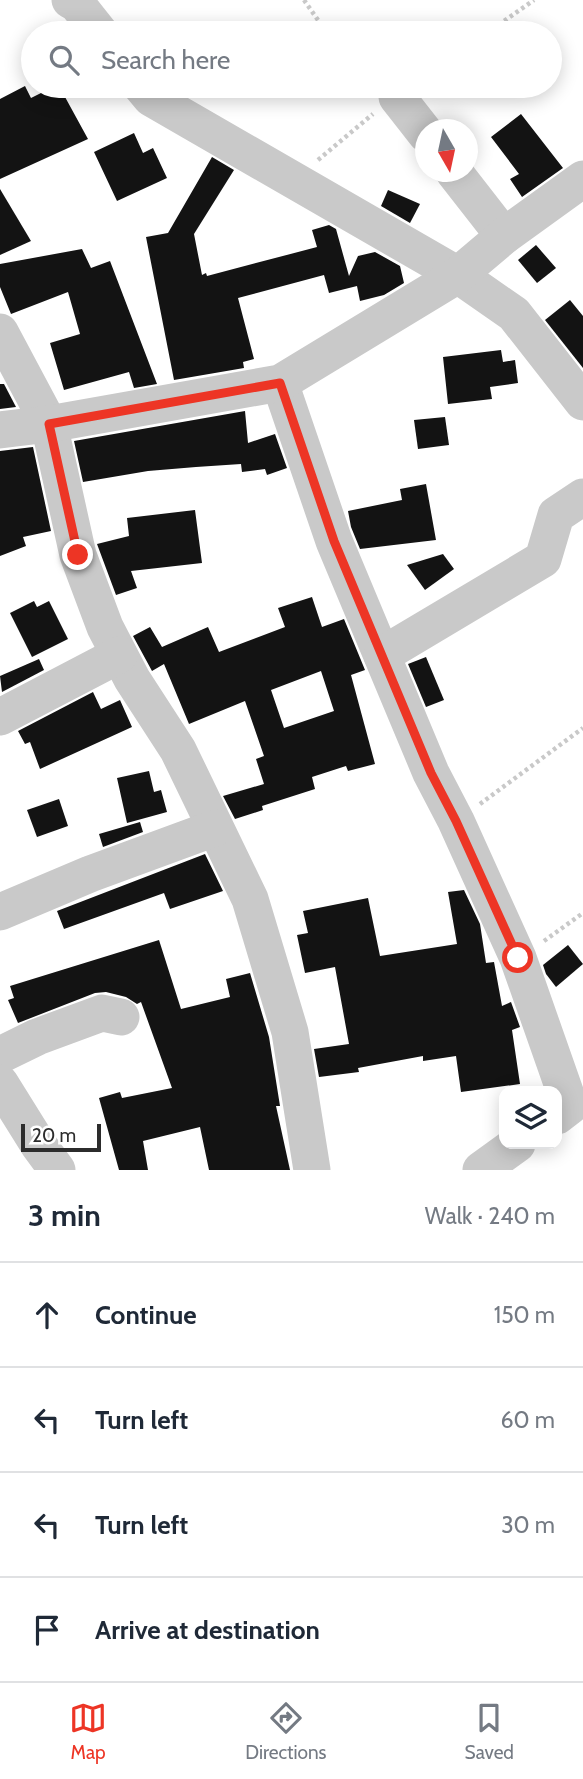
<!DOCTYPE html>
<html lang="en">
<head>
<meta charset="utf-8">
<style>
  :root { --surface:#fff; --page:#f2f2f3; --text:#1f2937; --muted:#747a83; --line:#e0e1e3; --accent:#ed3525 }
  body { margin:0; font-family:Cabin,sans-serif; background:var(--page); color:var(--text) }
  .controls { position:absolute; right:21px; bottom:21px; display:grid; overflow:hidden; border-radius:14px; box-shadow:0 4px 18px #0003 }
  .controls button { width:63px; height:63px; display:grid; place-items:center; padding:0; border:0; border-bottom:2px solid var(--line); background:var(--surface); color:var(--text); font:35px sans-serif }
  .compass { position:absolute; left:415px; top:119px; width:63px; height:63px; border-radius:50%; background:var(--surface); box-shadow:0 4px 18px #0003; rotate:171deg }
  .scale { position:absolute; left:21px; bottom:18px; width:80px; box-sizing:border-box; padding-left:7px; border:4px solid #2c2c2c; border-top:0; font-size:19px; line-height:24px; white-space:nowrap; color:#2c2c2c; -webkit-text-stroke:5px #fff; paint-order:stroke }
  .stop { position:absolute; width:21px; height:21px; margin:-16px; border:5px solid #ed3525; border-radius:50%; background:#fff }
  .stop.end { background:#ed3525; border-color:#fff; box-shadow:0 2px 7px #0008 }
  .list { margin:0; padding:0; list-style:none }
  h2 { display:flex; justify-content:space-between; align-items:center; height:91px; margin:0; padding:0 28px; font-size:30px }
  h2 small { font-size:23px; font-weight:400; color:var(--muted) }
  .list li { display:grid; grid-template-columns:46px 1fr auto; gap:21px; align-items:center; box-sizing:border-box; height:105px; padding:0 28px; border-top:2px solid var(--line) }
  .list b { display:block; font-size:26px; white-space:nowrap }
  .list em { font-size:23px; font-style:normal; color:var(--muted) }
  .icon { flex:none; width:38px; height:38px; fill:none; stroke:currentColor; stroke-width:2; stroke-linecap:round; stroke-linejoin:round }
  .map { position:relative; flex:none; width:583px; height:1170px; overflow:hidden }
  .search { position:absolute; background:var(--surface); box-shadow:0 4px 18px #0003; left:21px; right:21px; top:21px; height:77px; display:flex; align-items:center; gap:18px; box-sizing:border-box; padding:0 24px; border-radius:38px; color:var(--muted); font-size:26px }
  .sheet { height:511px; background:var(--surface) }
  nav { display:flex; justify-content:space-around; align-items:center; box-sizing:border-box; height:98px; border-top:2px solid var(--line); background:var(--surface); font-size:19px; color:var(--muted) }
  nav a { display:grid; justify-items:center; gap:4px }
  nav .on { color:var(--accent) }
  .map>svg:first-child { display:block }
</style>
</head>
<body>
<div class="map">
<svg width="583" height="1170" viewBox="0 0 583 1170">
  <rect width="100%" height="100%" fill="#fff"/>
  <g fill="#131313" fill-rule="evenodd">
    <polygon points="25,86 31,98 55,86 59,86 88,139 0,179 0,99"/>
    <polygon points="521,114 563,168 522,197 510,179 519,174 491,137"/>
    <polygon points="134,133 143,153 153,148 167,178 117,201 94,152"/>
    <polygon points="212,157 234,170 194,234 202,275 206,273 207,276 317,247 312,230 329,225 336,229 349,276 358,256 375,252 400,266 404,283 384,295 360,301 357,286 329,293 324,275 238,298 254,359 243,362 244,368 174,380 146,237 168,233"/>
    <polygon points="0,189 31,241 0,255"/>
    <polygon points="388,190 420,204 410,223 381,206"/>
    <polygon points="536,245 556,268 537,283 518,260"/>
    <polygon points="82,249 91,268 110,261 157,384 134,388 129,372 64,390 50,343 80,334 68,292 11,314 0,287 0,264"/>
    <polygon points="570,300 583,316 583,368 545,320"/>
    <polygon points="501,350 503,362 515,360 518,383 490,387 492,399 448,404 443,357"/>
    <polygon points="0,384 4,384 16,407 0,409"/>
    <polygon points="245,411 248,443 275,434 287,468 267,475 265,469 242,472 241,464 196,467 148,471 83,482 74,441"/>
    <polygon points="445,417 449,445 418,449 414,420"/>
    <polygon points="33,447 51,531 23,537 26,546 0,556 0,451"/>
    <polygon points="426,484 436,540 360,549 351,527 348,511 402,500 400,489"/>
    <polygon points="195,510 202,563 131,571 137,588 116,595 97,544 129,536 127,518"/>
    <polygon points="443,554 454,569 425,590 407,565"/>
    <path d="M312,597L322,627L344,619L365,670L351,675L375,764L348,771L346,766L312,777L315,789L262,806L263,810L235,819L223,796L264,784L256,759L264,756L245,701L189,724L164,664L152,671L133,636L150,627L162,647L208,627L219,652L285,627L278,608ZM321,671L334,711L284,728L271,690Z"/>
    <polygon points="34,601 37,607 49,601 68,639 32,657 10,613"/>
    <polygon points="426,657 444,700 426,707 408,664"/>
    <polygon points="39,659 44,670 2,692 0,676"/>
    <polygon points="93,692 101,709 120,700 132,727 40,769 30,742 25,744 18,731"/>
    <polygon points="149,771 154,792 161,790 167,812 127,823 117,778"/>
    <polygon points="59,799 68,826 37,837 27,810"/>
    <polygon points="140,822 143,832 103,847 99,834"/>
    <polygon points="205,854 223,891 170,909 164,893 64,929 57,911"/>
    <polygon points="464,890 480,924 486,963 494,962 502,1006 511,1002 520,1027 512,1030 520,1084 461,1092 456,1056 423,1061 423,1056 358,1068 359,1072 319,1077 314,1049 349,1044 335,967 305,973 297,935 308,933 303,911 368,898 380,956 457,944 448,892"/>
    <polygon points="159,940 181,1009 230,997 226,979 250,973 269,1037 280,1106 276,1106 290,1170 209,1170 200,1127 143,1141 148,1170 119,1170 99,1098 120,1092 122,1098 172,1088 141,1002 137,1004 126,997 106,992 95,993 18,1023 8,1000 14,998 10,986"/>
    <polygon points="568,945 583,964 556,987 546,974 543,965"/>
  </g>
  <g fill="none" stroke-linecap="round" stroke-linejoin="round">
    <g stroke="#c9c9c9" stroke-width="4.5" stroke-dasharray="3.5 3.5" stroke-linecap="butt">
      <polyline points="304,0 327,33"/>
      <polyline points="487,33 534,0"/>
      <polyline points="318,160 373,114"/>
      <polyline points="480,804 583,728"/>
      <polyline points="544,941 583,913"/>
    </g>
    <g stroke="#c9c9c9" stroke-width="37">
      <polyline points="70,0 77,4 100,33"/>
      <polyline points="141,86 151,98 458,275 514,314 583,402"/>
      <polyline points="397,97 426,134"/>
      <polyline points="454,172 504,236"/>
      <polyline points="0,332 49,424 78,555 105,627 132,679 178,750 250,899 290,1032 312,1170"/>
      <polyline points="280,383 334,541 431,773 456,821 518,958 570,1106 557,1116"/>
      <polyline points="0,430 49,424 280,383 458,275 504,236 583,179"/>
      <polyline points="382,655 543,559 556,515 583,497"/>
      <polyline points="0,717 119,655"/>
      <polyline points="0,912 90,874 215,828"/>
      <polyline points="0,1055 37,1037 102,1013 121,1017"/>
      <polyline points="0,1083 38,1144 57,1170"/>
      <polyline points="481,1170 517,1144"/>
    </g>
  </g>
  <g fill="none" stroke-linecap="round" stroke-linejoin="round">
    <polyline stroke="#ed3525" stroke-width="9" points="78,555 49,424 280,383 334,541 431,773 456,821 518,958"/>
  </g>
</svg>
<div class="controls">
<button><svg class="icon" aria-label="layers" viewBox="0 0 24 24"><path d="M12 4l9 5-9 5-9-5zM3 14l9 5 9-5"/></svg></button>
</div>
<svg class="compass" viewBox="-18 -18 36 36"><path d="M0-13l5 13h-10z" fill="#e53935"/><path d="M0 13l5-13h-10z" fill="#747a83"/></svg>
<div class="scale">20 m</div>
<div class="stop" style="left:518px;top:958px"></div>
<div class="stop end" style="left:78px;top:555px"></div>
<div class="search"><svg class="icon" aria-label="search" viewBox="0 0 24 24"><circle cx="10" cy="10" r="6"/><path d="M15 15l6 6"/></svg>Search here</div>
</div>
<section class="sheet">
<h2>3 min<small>Walk · 240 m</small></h2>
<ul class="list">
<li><svg class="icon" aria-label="ahead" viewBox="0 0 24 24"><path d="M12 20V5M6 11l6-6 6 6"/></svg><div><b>Continue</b></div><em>150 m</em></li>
<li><svg class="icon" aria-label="left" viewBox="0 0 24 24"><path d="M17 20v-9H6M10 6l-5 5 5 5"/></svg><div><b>Turn left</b></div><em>60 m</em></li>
<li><svg class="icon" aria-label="left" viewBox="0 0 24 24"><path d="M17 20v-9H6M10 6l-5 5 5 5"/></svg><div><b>Turn left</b></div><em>30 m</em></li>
<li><svg class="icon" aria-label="arrive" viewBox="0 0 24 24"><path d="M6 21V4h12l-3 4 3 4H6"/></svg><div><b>Arrive at destination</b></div></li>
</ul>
</section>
<nav>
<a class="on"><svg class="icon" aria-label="map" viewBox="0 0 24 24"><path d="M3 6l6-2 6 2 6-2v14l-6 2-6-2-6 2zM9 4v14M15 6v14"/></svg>Map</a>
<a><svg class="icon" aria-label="directions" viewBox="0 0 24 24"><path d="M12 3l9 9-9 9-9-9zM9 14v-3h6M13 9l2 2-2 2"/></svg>Directions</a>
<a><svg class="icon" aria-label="saved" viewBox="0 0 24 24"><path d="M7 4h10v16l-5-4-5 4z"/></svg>Saved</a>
</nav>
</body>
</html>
